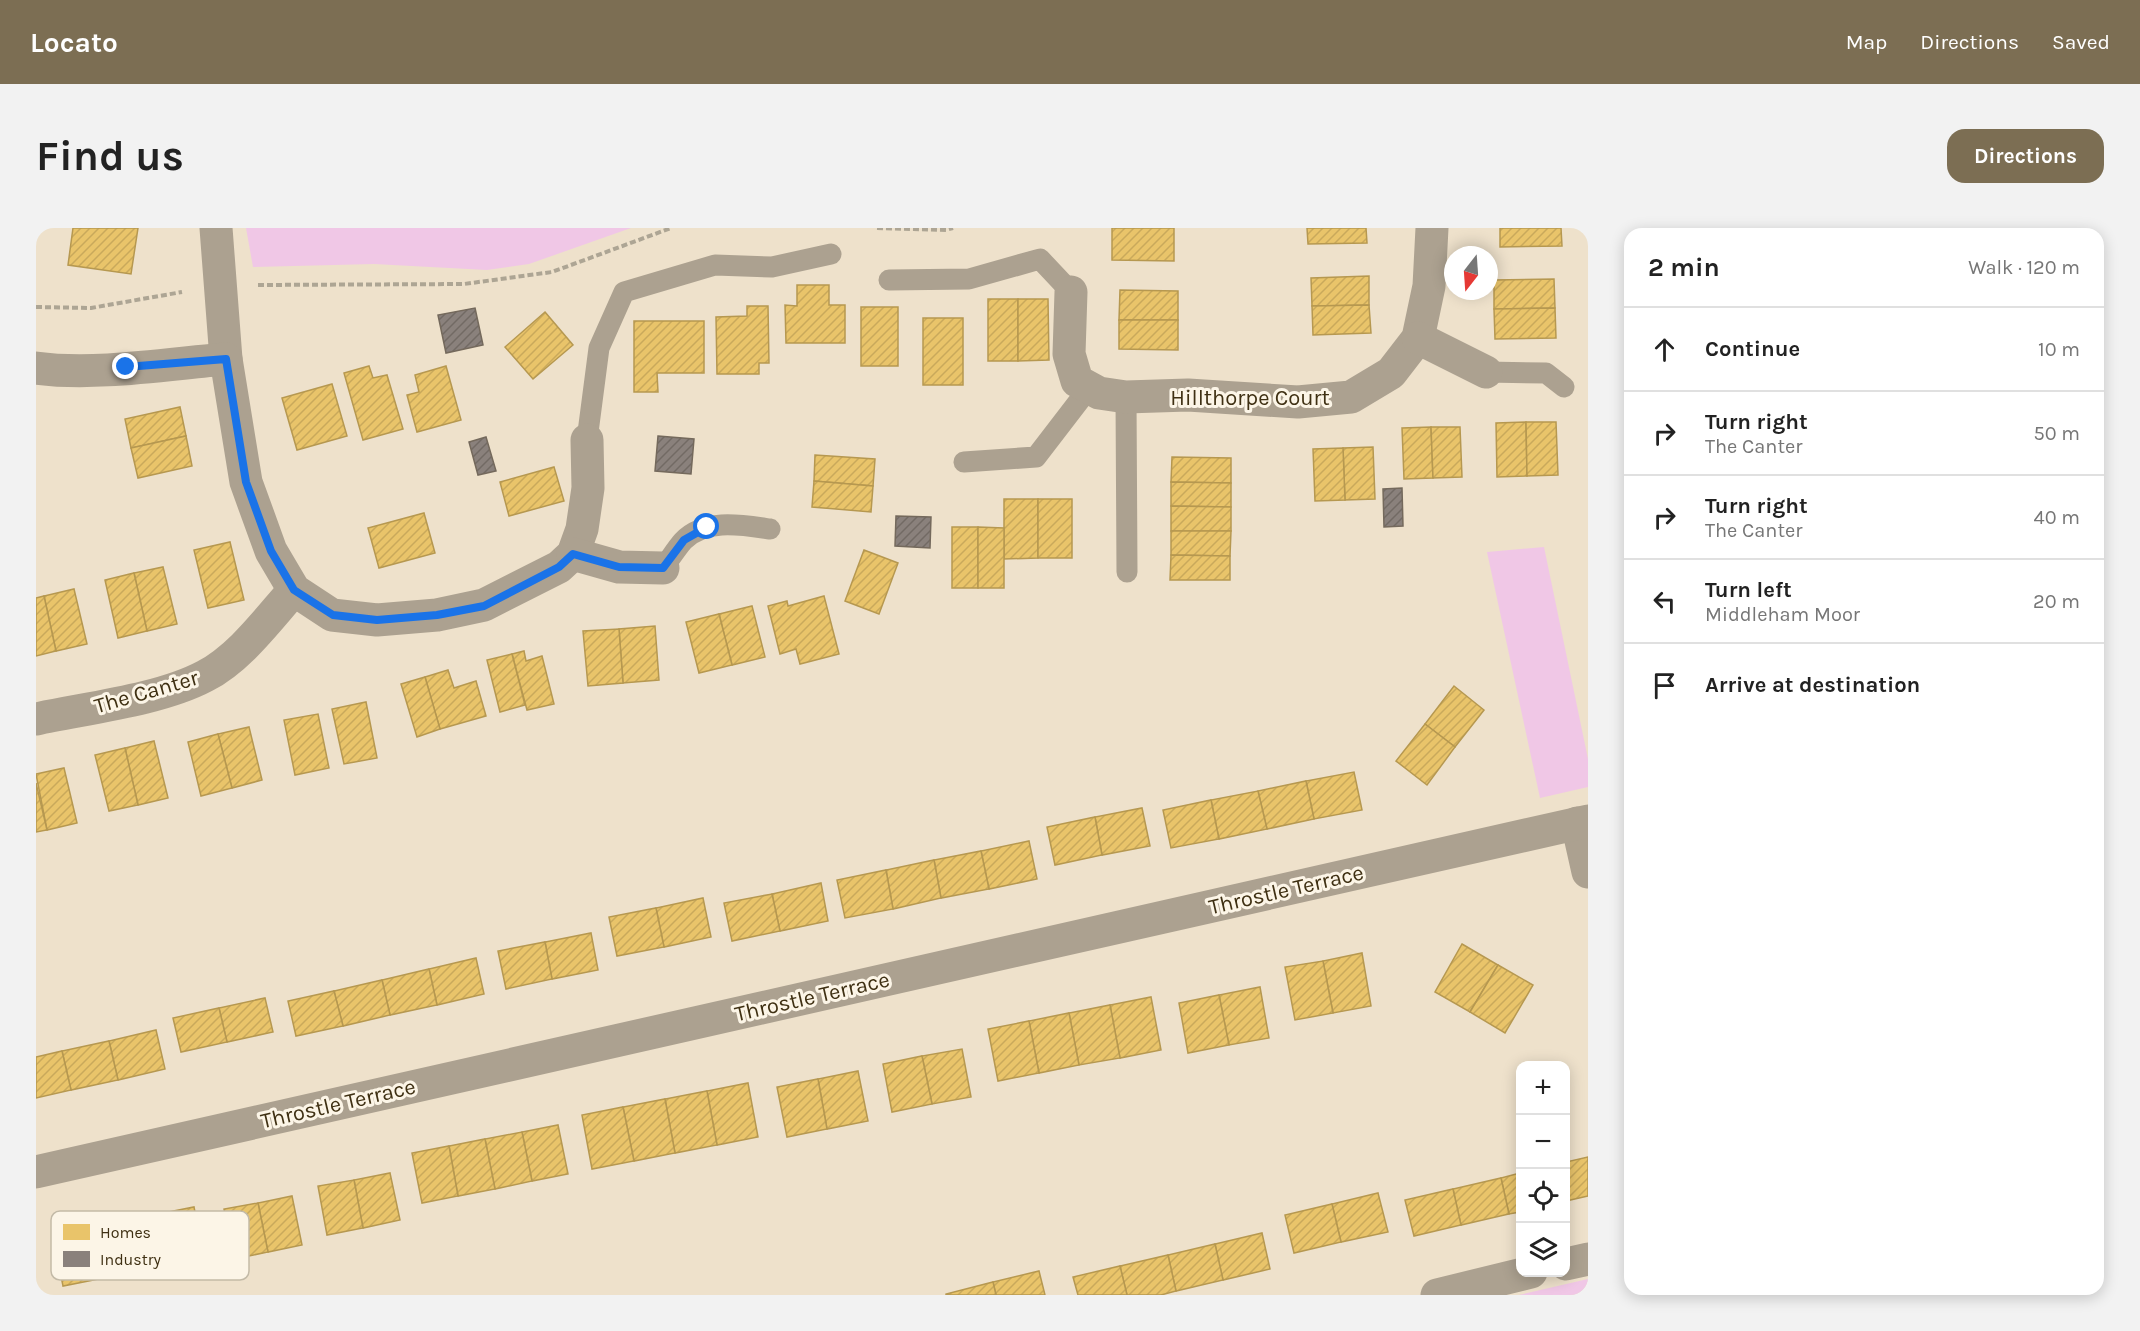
<!DOCTYPE html>
<html lang="en">
<head>
<meta charset="utf-8">
<style>
  :root { --surface:#fff; --page:#f2f2f2; --text:#222; --muted:#767676; --line:#e0e0e0; --accent:#7c6e53 }
  body { margin:0; font-family:Karla,sans-serif; background:var(--page); color:var(--text) }
  .controls { position:absolute; right:18px; bottom:18px; display:grid; overflow:hidden; border-radius:12px; box-shadow:0 3px 15px #0003 }
  .controls button { width:54px; height:54px; display:grid; place-items:center; padding:0; border:0; border-bottom:2px solid var(--line); background:var(--surface); color:var(--text); font:30px sans-serif }
  .compass { position:absolute; left:1408px; top:18px; width:54px; height:54px; border-radius:50%; background:var(--surface); box-shadow:0 3px 15px #0003; rotate:197deg }
  .stop { position:absolute; width:18px; height:18px; margin:-14px; border:4px solid #1a73e8; border-radius:50%; background:#fff }
  .stop.end { background:#1a73e8; border-color:#fff; box-shadow:0 2px 6px #0008 }
  .list { margin:0; padding:0; list-style:none }
  h2 { display:flex; justify-content:space-between; align-items:center; height:78px; margin:0; padding:0 24px; font-size:26px }
  h2 small { font-size:20px; font-weight:400; color:var(--muted) }
  .list li { display:grid; grid-template-columns:39px 1fr auto; gap:18px; align-items:center; box-sizing:border-box; height:84px; padding:0 24px; border-top:2px solid var(--line) }
  .list b { display:block; font-size:22px; white-space:nowrap }
  .list p { margin:0; font-size:20px; white-space:nowrap; color:var(--muted) }
  .list em { font-size:20px; font-style:normal; color:var(--muted) }
  .icon { flex:none; width:33px; height:33px; fill:none; stroke:currentColor; stroke-width:2; stroke-linecap:round; stroke-linejoin:round }
  .map { position:relative; flex:none; width:1552px; height:1067px; overflow:hidden; border-radius:18px }
  header { display:flex; align-items:center; gap:36px; box-sizing:border-box; height:84px; padding:0 30px; background:var(--accent); color:#fff }
  header strong { font-size:28px }
  nav { display:flex; gap:33px; margin-inline-start:auto; font-size:21px }
  .intro { display:flex; align-items:center; justify-content:space-between; box-sizing:border-box; height:144px; padding:0 36px }
  h1 { margin:0; font-size:42px }
  .button { padding:15px 27px; border-radius:18px; background:var(--accent); color:#fff; font-size:21px; font-weight:700 }
  main { display:flex; gap:36px; padding:0 36px }
  aside { flex:1; background:var(--surface); border-radius:18px; box-shadow:0 3px 15px #0003 }
  .map>svg:first-child { display:block }
</style>
</head>
<body>
<header>
<strong>Locato</strong>
<nav><a>Map</a><a>Directions</a><a>Saved</a></nav>
</header>
<div class="intro"><h1>Find us</h1><a class="button">Directions</a></div>
<main>
<div class="map">
<svg width="1552" height="1067" viewBox="0 0 1552 1067">
  <defs>
    <pattern id="homes-hatch" width="6" height="6" patternUnits="userSpaceOnUse" patternTransform="scale(1.5)"><rect width="6" height="6" fill="#e9c46a"/><path d="M-1 1l2-2M0 6l6-6M5 7l2-2" fill="none" stroke="#c9a95b"/></pattern>
    <pattern id="industry-hatch" width="6" height="6" patternUnits="userSpaceOnUse" patternTransform="scale(1.5)"><rect width="6" height="6" fill="#8a817c"/><path d="M-1 1l2-2M0 6l6-6M5 7l2-2" fill="none" stroke="#726a64"/></pattern>
  </defs>
  <rect width="100%" height="100%" fill="#eee1cb"/>
  <g fill="#f0c7e6">
    <polygon points="210,0 595,0 493,36 451,42 338,36 217,39"/>
    <polygon points="1508,319 1552,531 1552,559 1504,570 1451,324"/>
    <polygon points="1552,1051 1552,1067 1483,1067"/>
  </g>
  <g fill="url(#homes-hatch)" stroke="#b69850" stroke-width="1.5">
    <polygon points="37,0 102,0 95,46 32,37"/>
    <polygon points="1076,0 1138,0 1138,33 1076,32"/>
    <polygon points="1271,0 1330,0 1331,15 1272,16"/>
    <polygon points="1464,0 1525,0 1526,18 1464,19"/>
    <polygon points="1333,48 1333,77 1276,78 1275,50"/>
    <polygon points="1518,51 1519,80 1458,81 1458,52"/>
    <polygon points="761,57 793,57 793,77 809,77 809,115 750,115 749,77 761,78"/>
    <polygon points="1084,62 1142,63 1142,92 1083,92"/>
    <rect x="952" y="71" width="30" height="62"/>
    <polygon points="982,71 1012,71 1013,132 982,133"/>
    <polygon points="1333,77 1335,105 1277,107 1276,78"/>
    <polygon points="711,78 732,78 733,135 723,135 723,146 681,146 680,89 711,88"/>
    <rect x="825" y="79" width="37" height="59"/>
    <polygon points="1519,80 1520,110 1459,111 1458,81"/>
    <polygon points="509,84 537,117 497,151 469,119"/>
    <rect x="887" y="90" width="40" height="67"/>
    <polygon points="1083,92 1142,92 1142,122 1083,121"/>
    <polygon points="598,93 668,93 668,145 621,145 622,164 598,164"/>
    <polygon points="333,138 337,150 351,147 367,201 327,212 308,145"/>
    <polygon points="410,138 425,192 381,204 371,167 383,164 379,147"/>
    <polygon points="296,156 311,208 261,222 246,170"/>
    <polygon points="144,179 150,208 95,220 89,191"/>
    <polygon points="1490,194 1491,248 1461,249 1460,195"/>
    <polygon points="1490,194 1520,194 1522,247 1491,248"/>
    <polygon points="1395,199 1397,250 1368,251 1366,200"/>
    <polygon points="1395,199 1424,199 1426,249 1397,250"/>
    <polygon points="150,208 156,238 102,250 95,220"/>
    <polygon points="1337,219 1339,271 1309,272 1307,220"/>
    <polygon points="1307,220 1309,272 1279,273 1277,221"/>
    <polygon points="779,227 839,231 837,258 778,253"/>
    <polygon points="1136,229 1195,230 1195,255 1135,254"/>
    <polygon points="518,239 528,273 473,288 464,254"/>
    <polygon points="778,253 837,258 835,284 776,279"/>
    <polygon points="1135,254 1195,255 1195,279 1135,278"/>
    <polygon points="968,271 1002,271 1002,330 968,331"/>
    <rect x="1002" y="271" width="34" height="59"/>
    <polygon points="1135,278 1195,279 1195,303 1135,303"/>
    <polygon points="388,285 399,325 343,340 332,300"/>
    <rect x="916" y="299" width="26" height="61"/>
    <polygon points="942,299 968,300 968,360 942,360"/>
    <polygon points="1135,303 1195,303 1194,328 1135,327"/>
    <polygon points="194,314 208,372 172,380 158,322"/>
    <polygon points="828,322 862,335 843,386 809,373"/>
    <polygon points="1135,327 1194,328 1194,352 1134,352"/>
    <polygon points="127,339 141,396 111,403 98,345"/>
    <polygon points="98,345 111,403 82,410 69,352"/>
    <polygon points="38,361 51,416 20,423 8,368"/>
    <polygon points="8,368 20,423 0,428 0,370"/>
    <polygon points="788,368 803,426 764,436 760,421 744,426 732,378 751,373 752,378"/>
    <polygon points="716,378 729,429 696,437 683,386"/>
    <polygon points="683,386 696,437 663,445 650,394"/>
    <polygon points="619,398 623,452 587,455 583,401"/>
    <polygon points="583,401 587,455 552,458 547,403"/>
    <polygon points="488,423 490,433 506,428 518,476 491,482 476,426"/>
    <polygon points="476,426 489,477 464,484 451,432"/>
    <polygon points="412,442 418,460 440,453 450,488 404,501 389,449"/>
    <polygon points="389,449 404,501 381,509 365,456"/>
    <polygon points="1418,458 1448,482 1419,519 1389,496"/>
    <polygon points="330,474 341,530 308,536 296,481"/>
    <polygon points="282,486 293,540 259,547 248,492"/>
    <polygon points="1389,496 1419,519 1391,557 1360,533"/>
    <polygon points="213,499 226,552 196,560 182,506"/>
    <polygon points="182,506 196,560 165,568 152,514"/>
    <polygon points="118,513 132,570 102,577 89,520"/>
    <polygon points="89,520 102,577 73,583 59,527"/>
    <polygon points="28,540 41,595 11,602 0,546"/>
    <polygon points="1318,544 1326,582 1278,591 1270,553"/>
    <polygon points="1270,553 1278,591 1231,601 1222,563"/>
    <polygon points="0,555 11,602 0,604"/>
    <polygon points="1222,563 1231,601 1183,611 1175,572"/>
    <polygon points="1175,572 1183,611 1135,620 1127,582"/>
    <polygon points="1106,580 1114,618 1066,627 1059,589"/>
    <polygon points="1059,589 1066,627 1019,637 1011,599"/>
    <polygon points="993,613 1001,651 953,661 945,623"/>
    <polygon points="945,623 953,661 905,670 898,632"/>
    <polygon points="898,632 905,670 857,681 850,642"/>
    <polygon points="850,642 857,681 809,690 801,652"/>
    <polygon points="785,655 792,693 744,703 736,666"/>
    <polygon points="736,666 744,703 696,713 688,675"/>
    <polygon points="667,670 675,709 628,719 620,680"/>
    <polygon points="620,680 628,719 581,728 573,689"/>
    <polygon points="555,705 562,742 516,751 509,714"/>
    <polygon points="509,714 516,751 470,761 462,723"/>
    <polygon points="1426,716 1462,737 1434,784 1399,764"/>
    <polygon points="1326,725 1335,778 1297,785 1287,733"/>
    <polygon points="440,730 448,766 401,777 393,741"/>
    <polygon points="1287,733 1297,785 1259,792 1249,739"/>
    <polygon points="1462,737 1497,757 1469,805 1434,784"/>
    <polygon points="393,741 401,777 354,787 346,752"/>
    <polygon points="346,752 354,787 307,798 298,763"/>
    <polygon points="1224,759 1233,810 1193,817 1183,767"/>
    <polygon points="298,763 307,798 260,808 252,773"/>
    <polygon points="1183,767 1193,817 1152,825 1143,775"/>
    <polygon points="1115,769 1125,822 1084,830 1074,777"/>
    <polygon points="229,770 237,804 191,814 183,780"/>
    <polygon points="1074,777 1084,830 1043,837 1033,785"/>
    <polygon points="183,780 191,814 145,824 137,790"/>
    <polygon points="1033,785 1043,837 1003,845 993,793"/>
    <polygon points="993,793 1003,845 962,853 952,801"/>
    <polygon points="120,802 129,841 82,852 73,813"/>
    <polygon points="73,813 82,852 35,862 26,823"/>
    <polygon points="926,821 935,869 896,876 886,828"/>
    <polygon points="26,823 35,862 0,870 0,829"/>
    <polygon points="886,828 896,876 856,884 847,836"/>
    <polygon points="822,843 832,893 791,901 782,851"/>
    <polygon points="782,851 791,901 751,909 741,859"/>
    <polygon points="712,855 722,909 681,917 671,863"/>
    <polygon points="671,863 681,917 639,925 629,871"/>
    <polygon points="629,871 639,925 598,933 587,879"/>
    <polygon points="587,879 598,933 556,941 546,887"/>
    <polygon points="522,897 532,946 496,953 486,904"/>
    <polygon points="486,904 496,953 459,961 449,911"/>
    <polygon points="449,911 459,961 422,968 413,918"/>
    <polygon points="413,918 422,968 386,975 376,925"/>
    <polygon points="1552,929 1552,968 1530,973 1530,934"/>
    <polygon points="354,945 364,992 327,1000 318,952"/>
    <polygon points="1484,945 1484,984 1473,986 1465,950"/>
    <polygon points="1465,950 1473,986 1425,997 1417,961"/>
    <polygon points="318,952 327,1000 291,1007 282,958"/>
    <polygon points="1417,961 1425,997 1378,1008 1369,972"/>
    <polygon points="1342,965 1352,1004 1305,1014 1296,976"/>
    <polygon points="256,968 266,1017 232,1024 222,975"/>
    <polygon points="222,975 232,1024 198,1031 188,981"/>
    <polygon points="1296,976 1305,1014 1258,1025 1249,987"/>
    <polygon points="158,979 168,1030 133,1037 122,986"/>
    <polygon points="52,1001 63,1051 27,1058 17,1008"/>
    <polygon points="1226,1005 1234,1041 1187,1052 1179,1016"/>
    <polygon points="1179,1016 1187,1052 1140,1063 1132,1027"/>
    <polygon points="1132,1027 1140,1063 1125,1067 1091,1067 1084,1038"/>
    <polygon points="1084,1038 1091,1067 1042,1067 1037,1049"/>
    <polygon points="1003,1043 1009,1067 960,1067 957,1054"/>
    <polygon points="957,1054 960,1067 910,1067 910,1066"/>
  </g>
  <g fill="url(#industry-hatch)" stroke="#74695c" stroke-width="1.5">
    <polygon points="439,80 447,117 410,125 402,87"/>
    <polygon points="622,208 658,211 655,246 619,243"/>
    <polygon points="450,209 460,243 442,247 433,214"/>
    <polygon points="1366,260 1367,298 1348,299 1347,261"/>
    <polygon points="860,288 895,289 894,320 859,318"/>
  </g>
  <g fill="none" stroke-linecap="round" stroke-linejoin="round">
    <g stroke="#ada594" stroke-width="4" stroke-dasharray="6 3" stroke-linecap="butt">
      <polyline points="841,0 910,2 917,0"/>
      <polyline points="222,57 428,56 516,44 635,0"/>
      <polyline points="0,79 55,80 146,64"/>
    </g>
    <g stroke="#aca190" stroke-width="21">
      <polyline points="853,52 933,51 1004,31 1035,64"/>
      <polyline points="1450,144 1510,145 1528,159"/>
      <polyline points="1090,169 1091,344"/>
      <polyline points="551,212 563,120 588,64 679,37 736,39 795,26"/>
      <polyline points="928,234 1000,229 1053,160"/>
      <path d="M627,340C634,331 640,321 647,313C669,290 706,297 734,301"/>
    </g>
    <g stroke="#aca190" stroke-width="33">
      <polyline points="180,0 190,131 210,254 235,323 258,362 296,387 341,392 401,387 448,377 523,339 537,326 546,301 552,260 551,212"/>
      <polyline points="1035,64 1033,126 1041,153 1063,165 1090,169 1152,167 1262,174 1315,169 1355,145 1382,110 1393,58 1396,0"/>
      <polyline points="1382,110 1450,144"/>
      <path d="M0,140C58,148 131,136 190,131"/>
      <polyline points="537,326 583,339 627,340"/>
      <path d="M0,491C51,480 124,472 169,448C204,430 232,391 258,362"/>
      <polyline points="1541,595 1552,644"/>
      <polyline points="0,944 1552,593"/>
      <polyline points="1530,1036 1552,1031"/>
      <polyline points="1401,1067 1495,1044"/>
    </g>
  </g>
  <g fill="none" stroke-linecap="round" stroke-linejoin="round">
    <polyline stroke="#1a73e8" stroke-width="8" points="90,139 190,131 210,254 235,323 258,362 297,387 341,392 401,387 448,378 523,339 537,326 583,339 627,340 648,312 671,299"/>
  </g>
  <g text-anchor="middle" stroke-width="6" stroke-linejoin="round" paint-order="stroke">
    <g font-size="22" fill="#3f3013" stroke="#fcf5e7">
      <text x="1214" y="177">Hillthorpe Court</text>
      <text transform="translate(110 463) rotate(-16)" y="8">The Canter</text>
      <text transform="translate(1250 661) rotate(-13)" y="8">Throstle Terrace</text>
      <text transform="translate(776 768) rotate(-13)" y="8">Throstle Terrace</text>
      <text transform="translate(302 875) rotate(-13)" y="8">Throstle Terrace</text>
    </g>
  </g>
  <rect x="15" y="983" width="198" height="69" rx="9" fill="#fcf5e7" stroke="#c3baa7" stroke-width="1.5"/>
  <rect x="27" y="996" width="27" height="16" fill="#e9c46a"/>
  <rect x="27" y="1023" width="27" height="16" fill="#8a817c"/>
  <g font-size="16" fill="#3f3013">
    <text x="64" y="1010">Homes</text>
    <text x="64" y="1037">Industry</text>
  </g>
</svg>
<div class="controls">
<button>+</button>
<button>−</button>
<button><svg class="icon" aria-label="locate" viewBox="0 0 24 24"><circle cx="12" cy="12" r="6"/><path d="M12 2v4M12 18v4M2 12h4M18 12h4"/></svg></button>
<button><svg class="icon" aria-label="layers" viewBox="0 0 24 24"><path d="M12 4l9 5-9 5-9-5zM3 14l9 5 9-5"/></svg></button>
</div>
<svg class="compass" viewBox="-18 -18 36 36"><path d="M0-13l5 13h-10z" fill="#e53935"/><path d="M0 13l5-13h-10z" fill="#767676"/></svg>
<div class="stop" style="left:671px;top:299px"></div>
<div class="stop end" style="left:90px;top:139px"></div>
</div>
<aside>
<h2>2 min<small>Walk · 120 m</small></h2>
<ul class="list">
<li><svg class="icon" aria-label="ahead" viewBox="0 0 24 24"><path d="M12 20V5M6 11l6-6 6 6"/></svg><div><b>Continue</b></div><em>10 m</em></li>
<li><svg class="icon" aria-label="right" viewBox="0 0 24 24"><path d="M7 20v-9h11M14 6l5 5-5 5"/></svg><div><b>Turn right</b><p>The Canter</p></div><em>50 m</em></li>
<li><svg class="icon" aria-label="right" viewBox="0 0 24 24"><path d="M7 20v-9h11M14 6l5 5-5 5"/></svg><div><b>Turn right</b><p>The Canter</p></div><em>40 m</em></li>
<li><svg class="icon" aria-label="left" viewBox="0 0 24 24"><path d="M17 20v-9H6M10 6l-5 5 5 5"/></svg><div><b>Turn left</b><p>Middleham Moor</p></div><em>20 m</em></li>
<li><svg class="icon" aria-label="arrive" viewBox="0 0 24 24"><path d="M6 21V4h12l-3 4 3 4H6"/></svg><div><b>Arrive at destination</b></div></li>
</ul>
</aside>
</main>
</body>
</html>
